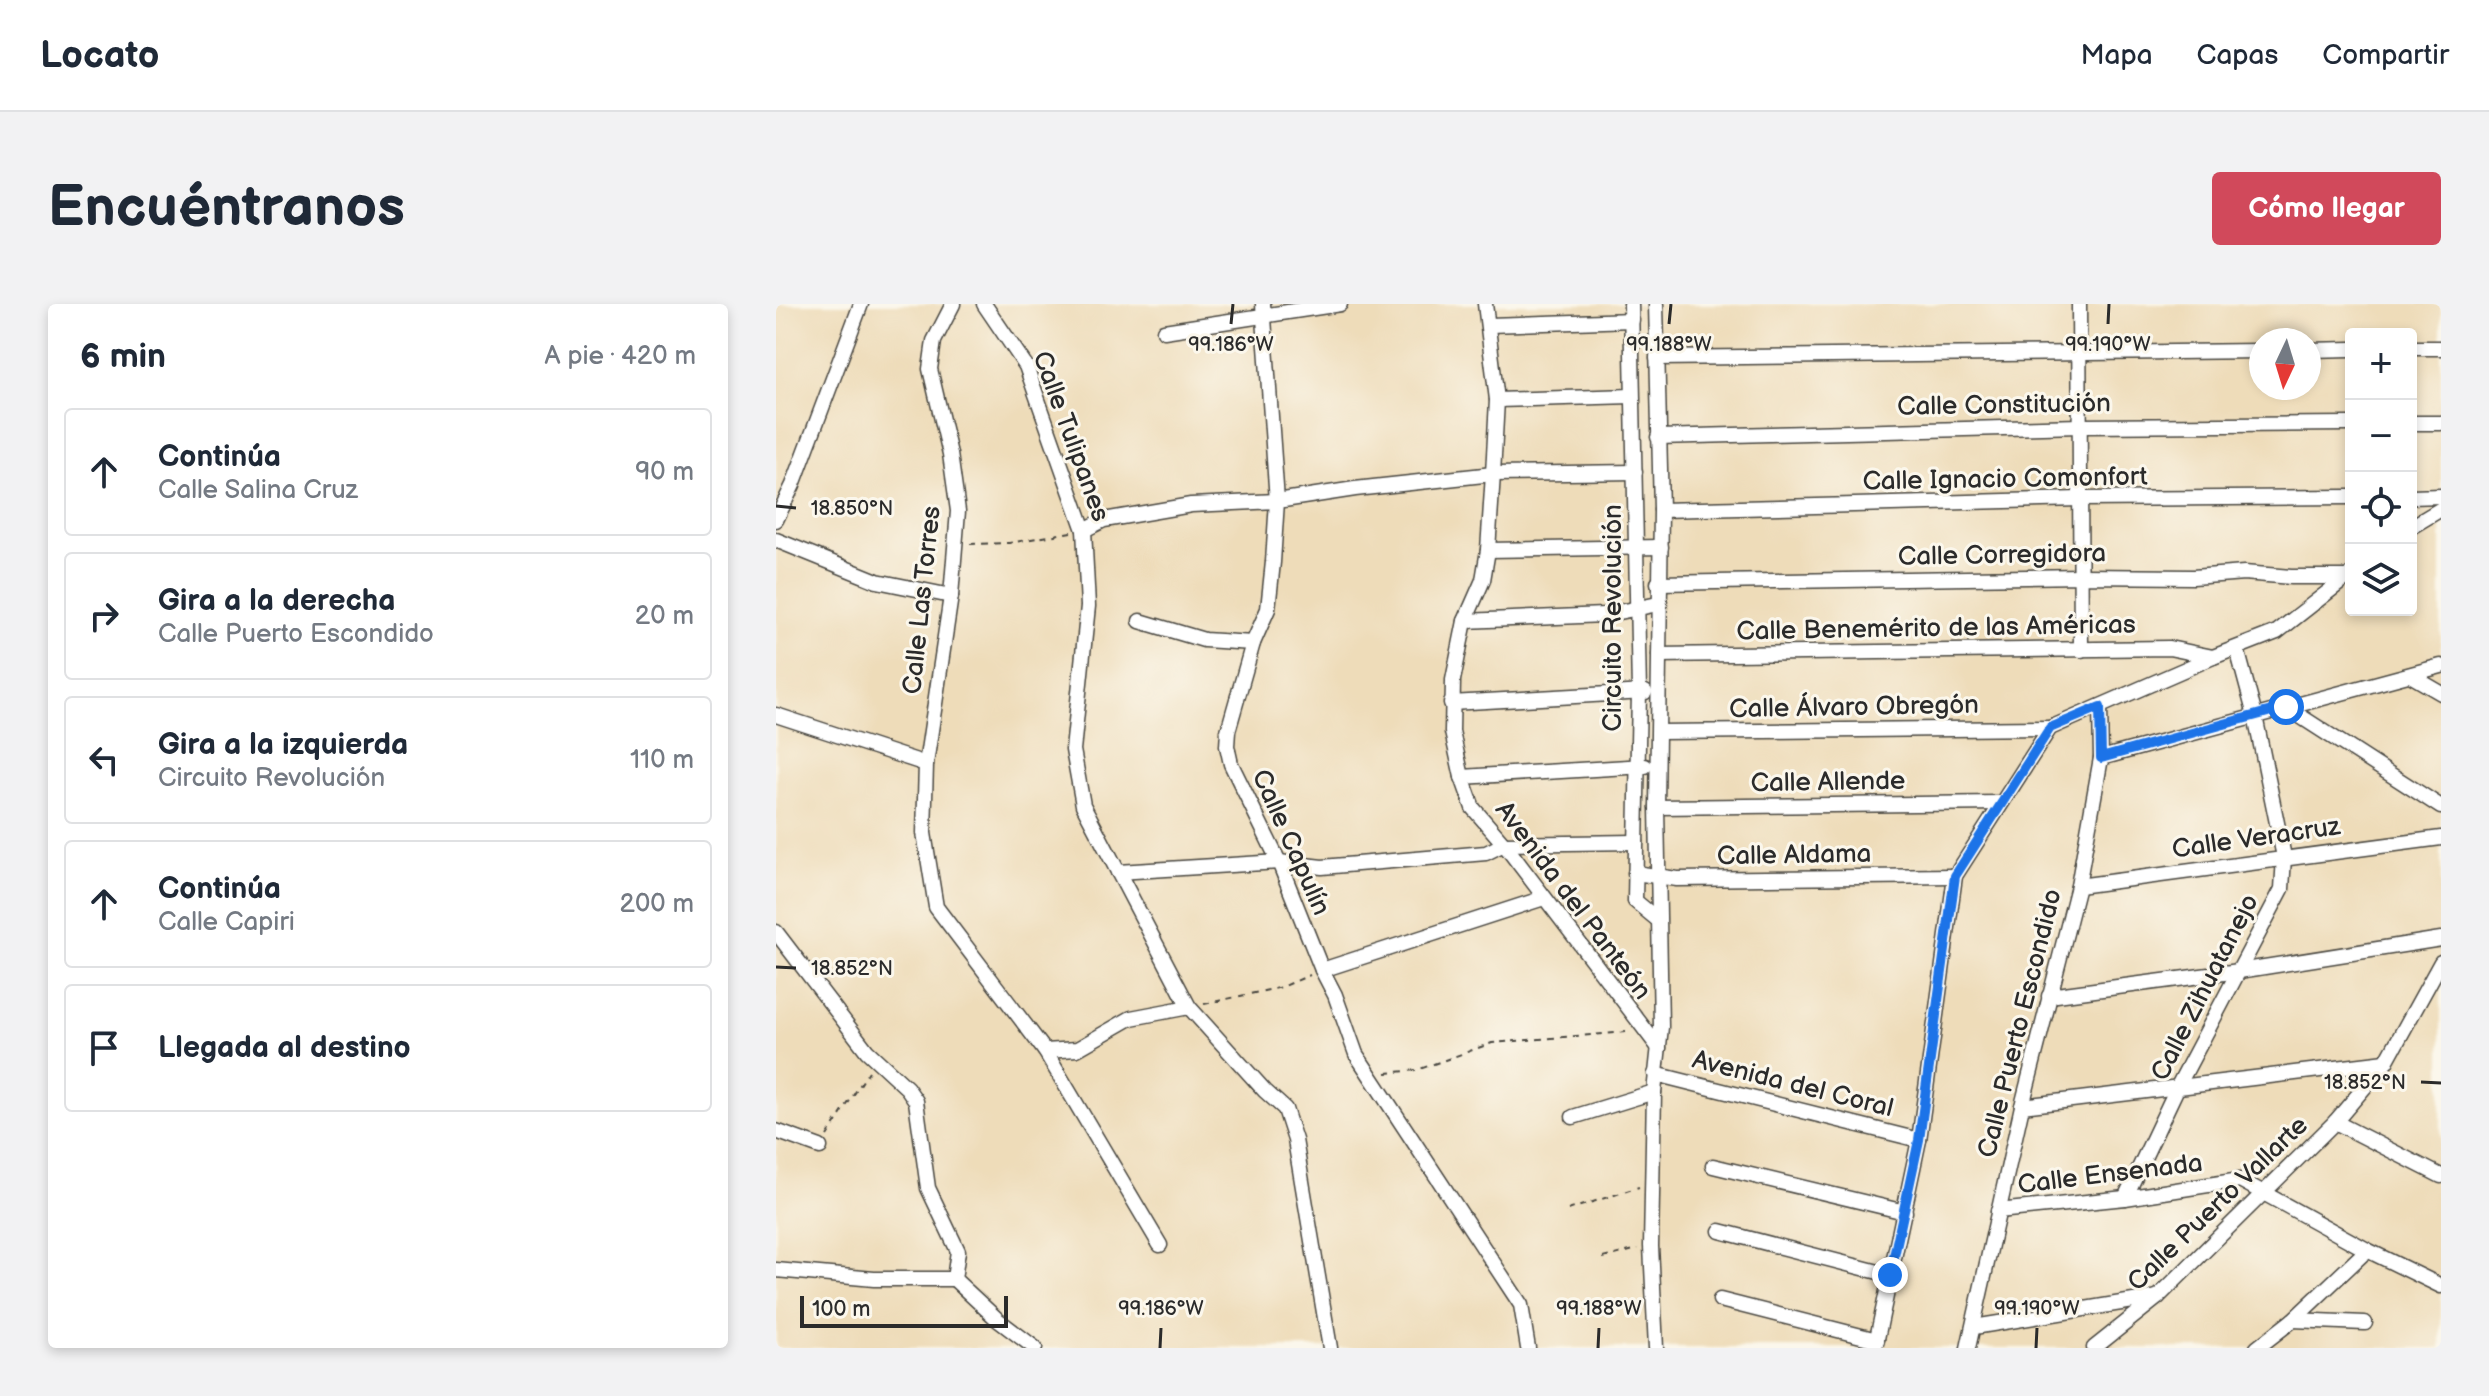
<!DOCTYPE html>
<html lang="es">
<head>
<meta charset="utf-8">
<style>
  :root { --surface:#fff; --page:#f2f2f3; --text:#1f2937; --muted:#747a83; --line:#e0e1e3; --accent:#d1495b }
  body { margin:0; font-family:"Balsamiq Sans",sans-serif; background:var(--page); color:var(--text) }
  .controls { position:absolute; right:24px; top:24px; display:grid; overflow:hidden; border-radius:8px; box-shadow:0 4px 12px #0003 }
  .controls button { width:72px; height:72px; display:grid; place-items:center; padding:0; border:0; border-bottom:2px solid var(--line); background:var(--surface); color:var(--text); font:40px sans-serif }
  .compass { position:absolute; left:1473px; top:24px; width:72px; height:72px; border-radius:50%; background:var(--surface); box-shadow:0 4px 12px #0003; rotate:184deg }
  .scale { position:absolute; left:24px; bottom:20px; width:208px; box-sizing:border-box; padding-left:8px; border:4px solid #2b2b2b; border-top:0; font-size:22px; line-height:28px; white-space:nowrap; color:#2b2b2b; -webkit-text-stroke:6px #fbf7ec; paint-order:stroke }
  .stop { position:absolute; width:24px; height:24px; margin:-18px; border:6px solid #1a73e8; border-radius:50%; background:#fff }
  .stop.end { background:#1a73e8; border-color:#fff; box-shadow:0 2px 8px #0008 }
  .list { margin:0; padding:0; list-style:none }
  h2 { display:flex; justify-content:space-between; align-items:center; height:104px; margin:0; padding:0 32px; font-size:34px }
  h2 small { font-size:26px; font-weight:400; color:var(--muted) }
  .list li { display:grid; grid-template-columns:52px 1fr auto; gap:24px; align-items:center; box-sizing:border-box; height:128px; margin:0 16px 16px; padding:0 16px; border:2px solid var(--line); border-radius:8px }
  .list b { display:block; font-size:30px; white-space:nowrap }
  .list p { margin:0; font-size:26px; white-space:nowrap; color:var(--muted) }
  .list em { font-size:26px; font-style:normal; color:var(--muted) }
  .icon { flex:none; width:44px; height:44px; fill:none; stroke:currentColor; stroke-width:2; stroke-linecap:round; stroke-linejoin:round }
  .map { position:relative; flex:none; width:1665px; height:1044px; overflow:hidden; border-radius:8px }
  header { display:flex; align-items:center; gap:48px; box-sizing:border-box; height:112px; padding:0 40px; background:var(--surface); border-bottom:2px solid var(--line) }
  header strong { font-size:38px }
  nav { display:flex; gap:44px; margin-inline-start:auto; font-size:28px }
  .intro { display:flex; align-items:center; justify-content:space-between; box-sizing:border-box; height:192px; padding:0 48px }
  h1 { margin:0; font-size:56px }
  .button { padding:20px 36px; border-radius:8px; background:var(--accent); color:#fff; font-size:28px; font-weight:700 }
  main { display:flex; gap:48px; padding:0 48px }
  aside { flex:1; background:var(--surface); border-radius:8px; box-shadow:0 4px 12px #0003 }
  .map>svg:first-child { display:block }
</style>
</head>
<body>
<header>
<strong>Locato</strong>
<nav><a>Mapa</a><a>Capas</a><a>Compartir</a></nav>
</header>
<div class="intro"><h1>Encuéntranos</h1><a class="button">Cómo llegar</a></div>
<main>
<aside>
<h2>6 min<small>A pie · 420 m</small></h2>
<ul class="list">
<li><svg class="icon" aria-label="ahead" viewBox="0 0 24 24"><path d="M12 20V5M6 11l6-6 6 6"/></svg><div><b>Continúa</b><p>Calle Salina Cruz</p></div><em>90 m</em></li>
<li><svg class="icon" aria-label="right" viewBox="0 0 24 24"><path d="M7 20v-9h11M14 6l5 5-5 5"/></svg><div><b>Gira a la derecha</b><p>Calle Puerto Escondido</p></div><em>20 m</em></li>
<li><svg class="icon" aria-label="left" viewBox="0 0 24 24"><path d="M17 20v-9H6M10 6l-5 5 5 5"/></svg><div><b>Gira a la izquierda</b><p>Circuito Revolución</p></div><em>110 m</em></li>
<li><svg class="icon" aria-label="ahead" viewBox="0 0 24 24"><path d="M12 20V5M6 11l6-6 6 6"/></svg><div><b>Continúa</b><p>Calle Capiri</p></div><em>200 m</em></li>
<li><svg class="icon" aria-label="arrive" viewBox="0 0 24 24"><path d="M6 21V4h12l-3 4 3 4H6"/></svg><div><b>Llegada al destino</b></div></li>
</ul>
</aside>
<div class="map">
<svg width="1665" height="1044" viewBox="0 0 1665 1044">
  <rect width="100%" height="100%" fill="#fbf7ec"/>
  <filter id="ink" filterUnits="userSpaceOnUse"><feTurbulence type="fractalNoise" baseFrequency=".0125" numOctaves="2"/><feDisplacementMap in="SourceGraphic" scale="16" xChannelSelector="R" yChannelSelector="G"/><feConvolveMatrix kernelMatrix="1 2 1 2 8 2 1 2 1" color-interpolation-filters="sRGB"/></filter>
  <filter id="wash" filterUnits="userSpaceOnUse"><feTurbulence type="fractalNoise" baseFrequency=".006" numOctaves="4" result="noise"/><feDisplacementMap in="SourceGraphic" scale="32" xChannelSelector="R" yChannelSelector="G"/><feGaussianBlur stdDeviation="1.8" result="paint"/><feColorMatrix in="noise" values="0 0 0 0 0 0 0 0 0 0 0 0 0 0 0 0 0 1.4 0 .05"/><feComposite in="paint" operator="in"/></filter>
  <g filter="url(#wash)">
    <rect width="100%" height="100%" fill="#eedcb9"/>
  </g>
  <g filter="url(#ink)">
    <g fill="none" stroke-linecap="round" stroke-linejoin="round">
      <defs>
        <g id="street">
          <polyline points="177,0 158,37 154,65 174,150 182,207 175,292 150,460 148,529 160,603 269,747 384,941"/>
          <polyline points="208,0 250,62 308,226 312,302 297,446 307,501 413,703 489,787 509,805 519,836 554,1044"/>
          <polyline points="487,0 501,197 497,258 492,305 477,339 452,427 451,442 455,460 503,558 546,666 559,691 580,750 745,1001 752,1044"/>
          <polyline points="709,0 721,96 717,170 712,246 707,276 689,317 677,376 676,428 686,473 697,504 728,540 883,744"/>
          <polyline points="855,0 863,388 859,597 882,616"/>
          <polyline points="880,0 885,206 881,503 885,723 878,788 875,942 880,1044"/>
          <polyline points="1303,0 1305,346"/>
          <polyline points="713,21 856,16"/>
          <polyline points="388,27 564,0"/>
          <polyline points="1635,44 1665,44"/>
          <polyline points="1533,46 1575,45"/>
          <polyline points="881,54 1485,47"/>
          <polyline points="721,96 856,92"/>
          <polyline points="1635,119 1665,119"/>
          <polyline points="882,133 1304,122 1575,120"/>
          <polyline points="1635,193 1665,192"/>
          <polyline points="885,206 1304,195 1575,193"/>
          <polyline points="0,216 17,181 85,0"/>
          <polyline points="1635,223 1665,205"/>
          <polyline points="308,226 328,216 415,201 501,197 579,185 717,170 859,168"/>
          <polyline points="0,236 101,277 175,292"/>
          <polyline points="712,246 885,243"/>
          <polyline points="882,279 1305,272 1417,273 1468,269 1515,273 1571,273"/>
          <polyline points="364,317 428,336 477,339"/>
          <polyline points="689,317 828,311 882,300"/>
          <polyline points="883,351 1393,344 1437,353"/>
          <polyline points="1634,371 1665,389"/>
          <polyline points="675,399 869,388"/>
          <polyline points="1510,403 1665,503"/>
          <polyline points="0,411 150,460"/>
          <polyline points="883,428 1274,424"/>
          <polyline points="1325,454 1665,362"/>
          <polyline points="686,473 869,462"/>
          <polyline points="881,503 1224,499"/>
          <polyline points="342,568 503,558 546,563 710,549 728,540 860,538"/>
          <polyline points="859,569 901,575 1179,572"/>
          <polyline points="1302,582 1665,534"/>
          <polyline points="0,628 91,747 131,784 140,797 152,884 182,947 178,975"/>
          <polyline points="546,666 768,594"/>
          <polyline points="1273,692 1463,667 1665,635"/>
          <polyline points="269,747 301,745 355,714 413,703"/>
          <polyline points="879,770 1143,836"/>
          <polyline points="1246,802 1610,758"/>
          <polyline points="797,813 878,788"/>
          <polyline points="1559,818 1665,872"/>
          <polyline points="0,827 44,843"/>
          <polyline points="937,862 1129,908"/>
          <polyline points="1349,894 1402,782 1506,585 1508,553 1479,412 1461,345"/>
          <polyline points="1222,907 1349,894 1464,876 1591,946 1665,982"/>
          <polyline points="944,927 1114,971"/>
          <polyline points="0,966 98,975 178,975"/>
          <polyline points="178,975 222,1016 259,1044"/>
          <polyline points="944,996 1101,1036"/>
          <polyline points="1517,1016 1589,1019"/>
          <polyline points="1198,1023 1382,993"/>
          <polyline points="1099,1044 1143,836 1179,572 1274,424 1437,353 1501,328 1575,270"/>
          <polyline points="1192,1044 1246,802 1302,582 1325,454 1324,403"/>
          <polyline points="1318,1044 1382,993 1559,818 1610,758 1665,658"/>
          <polyline points="1481,1044 1517,1016 1591,946"/>
        </g>
      </defs>
      <use href="#street" stroke="#484640" stroke-width="17"/>
      <g stroke="#484640" stroke-width="2" stroke-dasharray="6 6" stroke-linecap="butt">
        <polyline points="194,240 233,239 295,228"/>
        <polyline points="428,700 506,683 534,671"/>
        <polyline points="610,769 641,766 716,739 850,728"/>
        <polyline points="51,832 93,767"/>
        <polyline points="792,906 863,883"/>
        <polyline points="827,954 862,945"/>
      </g>
      <use href="#street" stroke="#fff" stroke-width="14"/>
    </g>
  </g>
  <g fill="none" stroke-linecap="round" stroke-linejoin="round" filter="url(#ink)">
    <polyline stroke="#1a73e8" stroke-width="10" points="1114,971 1143,836 1179,572 1274,424 1324,403 1325,454 1510,403"/>
  </g>
  <path fill="none" stroke="#2b2b2b" stroke-width="3" d="M455,20L457,0M893,20L895,0M1332,20L1333,0M0,202L20,204M0,663L20,664M1645,778L1665,779M384,1044L385,1024M822,1044L823,1024M1260,1044L1261,1024"/>
  <g text-anchor="middle" stroke-width="6" stroke-linejoin="round" paint-order="stroke">
    <g font-size="26" fill="#2b2b2b" stroke="#fbf7ec">
      <text transform="translate(1228 100) rotate(-1)" y="9">Calle Constitución</text>
      <text transform="translate(296 132) rotate(70)" y="9">Calle Tulipanes</text>
      <text transform="translate(1229 174) rotate(-1)" y="9">Calle Ignacio Comonfort</text>
      <text transform="translate(1226 250) rotate(-1)" y="9">Calle Corregidora</text>
      <text transform="translate(145 296) rotate(-84)" y="9">Calle Las Torres</text>
      <text transform="translate(836 314) rotate(-90)" y="9">Circuito Revolución</text>
      <text transform="translate(1160 323) rotate(-1)" y="9">Calle Benemérito de las Américas</text>
      <text transform="translate(1078 402) rotate(-1)" y="9">Calle Álvaro Obregón</text>
      <text transform="translate(1052 477) rotate(-1)" y="9">Calle Allende</text>
      <text transform="translate(1480 533) rotate(-8)" y="9">Calle Veracruz</text>
      <text transform="translate(516 538) rotate(66)" y="9">Calle Capulín</text>
      <text transform="translate(1018 550) rotate(-1)" y="9">Calle Aldama</text>
      <text transform="translate(798 596) rotate(53)" y="9">Avenida del Panteón</text>
      <text transform="translate(1428 683) rotate(-63)" y="9">Calle Zihuatanejo</text>
      <text transform="translate(1243 719) rotate(-76)" y="9">Calle Puerto Escondido</text>
      <text transform="translate(1017 779) rotate(14)" y="9">Avenida del Coral</text>
      <text transform="translate(1334 869) rotate(-7)" y="9">Calle Ensenada</text>
      <text transform="translate(1441 899) rotate(-44)" y="9">Calle Puerto Vallarte</text>
    </g>
  </g>
  <g font-size="20" text-anchor="middle" fill="#2b2b2b" stroke="#fbf7ec" stroke-width="6" stroke-linejoin="round" paint-order="stroke">
    <text x="455" y="47">99.186°W</text>
    <text x="893" y="47">99.188°W</text>
    <text x="1332" y="47">99.190°W</text>
    <text x="76" y="211">18.850°N</text>
    <text x="76" y="671">18.852°N</text>
    <text x="1589" y="785">18.852°N</text>
    <text x="385" y="1011">99.186°W</text>
    <text x="823" y="1011">99.188°W</text>
    <text x="1261" y="1011">99.190°W</text>
  </g>
</svg>
<div class="controls">
<button>+</button>
<button>−</button>
<button><svg class="icon" aria-label="locate" viewBox="0 0 24 24"><circle cx="12" cy="12" r="6"/><path d="M12 2v4M12 18v4M2 12h4M18 12h4"/></svg></button>
<button><svg class="icon" aria-label="layers" viewBox="0 0 24 24"><path d="M12 4l9 5-9 5-9-5zM3 14l9 5 9-5"/></svg></button>
</div>
<svg class="compass" viewBox="-18 -18 36 36"><path d="M0-13l5 13h-10z" fill="#e53935"/><path d="M0 13l5-13h-10z" fill="#747a83"/></svg>
<div class="scale">100 m</div>
<div class="stop" style="left:1510px;top:403px"></div>
<div class="stop end" style="left:1114px;top:971px"></div>
</div>
</main>
</body>
</html>
